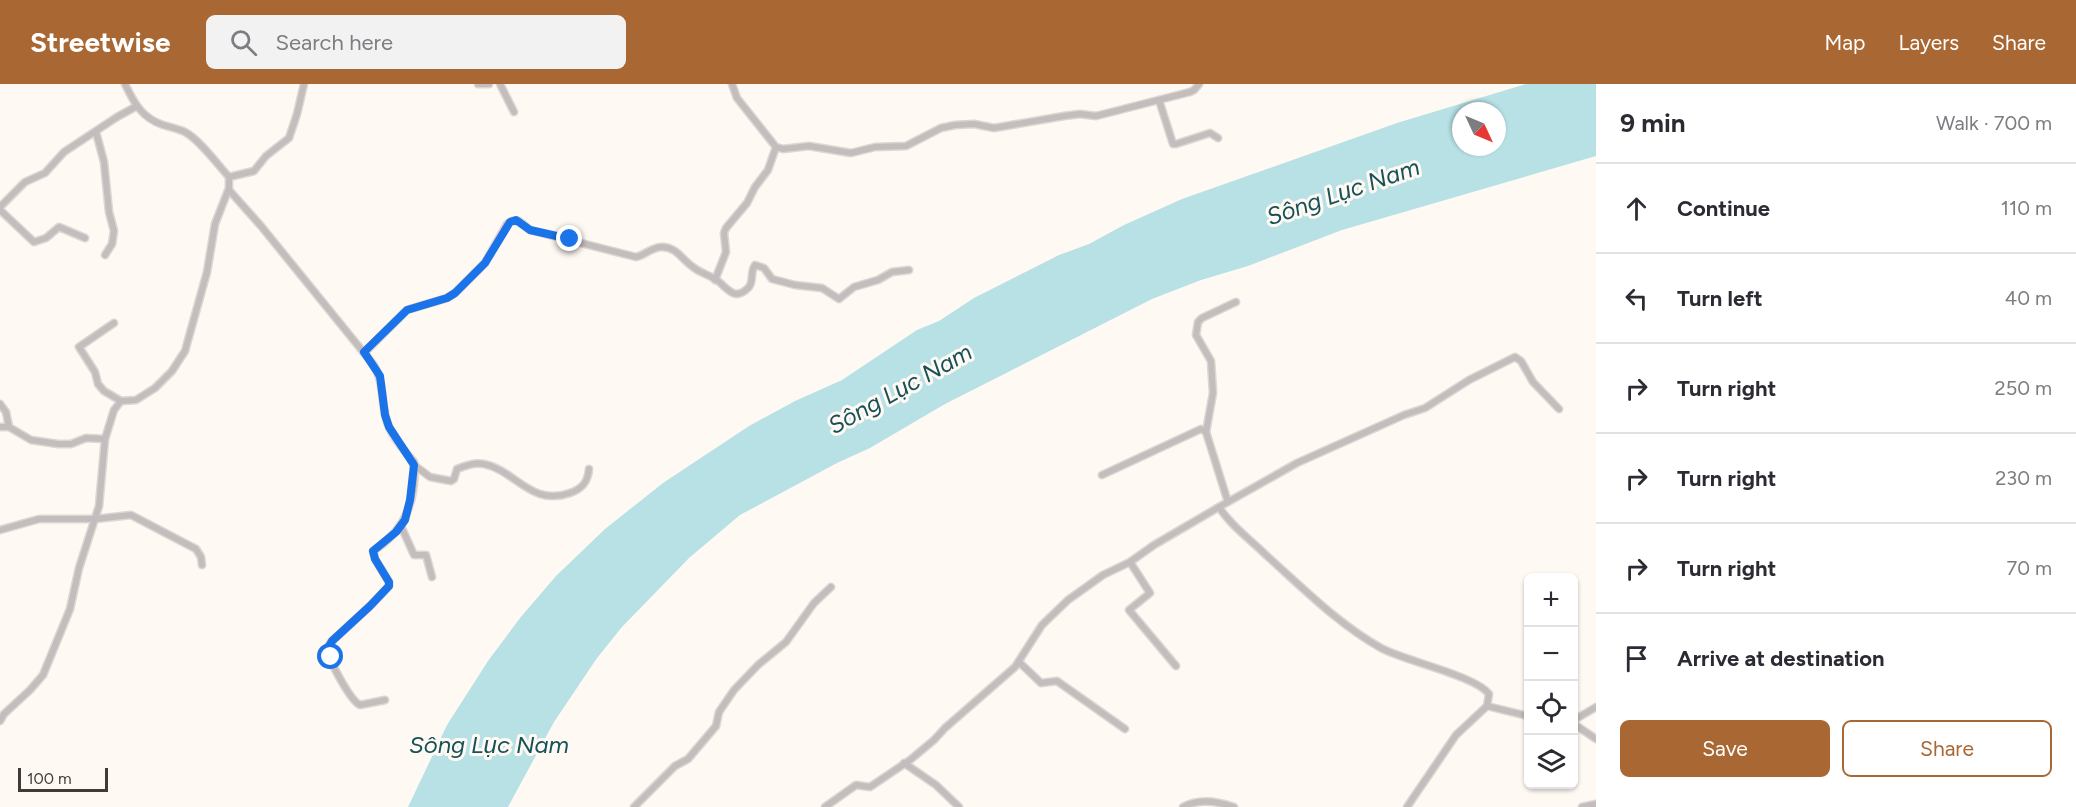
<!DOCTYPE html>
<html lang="en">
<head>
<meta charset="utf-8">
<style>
  :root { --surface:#fff; --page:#f2f2f3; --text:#2b2b33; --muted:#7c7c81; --line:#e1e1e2; --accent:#a96833 }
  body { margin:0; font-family:Figtree,sans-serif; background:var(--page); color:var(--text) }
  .controls { position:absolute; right:18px; bottom:18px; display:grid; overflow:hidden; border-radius:9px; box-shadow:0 2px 4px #0004 }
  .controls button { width:54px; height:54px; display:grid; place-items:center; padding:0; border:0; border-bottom:2px solid var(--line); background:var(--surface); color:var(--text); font:30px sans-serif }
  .compass { position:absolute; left:1452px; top:18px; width:54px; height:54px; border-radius:50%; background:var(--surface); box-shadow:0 2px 4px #0004; rotate:134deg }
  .scale { position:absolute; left:18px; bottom:15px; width:90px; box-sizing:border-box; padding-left:6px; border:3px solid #3f3b38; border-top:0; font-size:16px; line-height:21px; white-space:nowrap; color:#3f3b38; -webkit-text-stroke:4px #fff9f4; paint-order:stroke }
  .stop { position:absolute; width:18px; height:18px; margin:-14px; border:4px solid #1a73e8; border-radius:50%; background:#fff }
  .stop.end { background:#1a73e8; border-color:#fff; box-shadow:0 2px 6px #0008 }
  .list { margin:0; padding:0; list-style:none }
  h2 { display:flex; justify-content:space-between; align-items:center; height:78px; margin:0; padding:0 24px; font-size:26px }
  h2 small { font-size:20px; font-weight:400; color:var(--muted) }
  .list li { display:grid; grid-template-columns:39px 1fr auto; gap:18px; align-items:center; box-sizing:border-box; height:90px; padding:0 24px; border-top:2px solid var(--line) }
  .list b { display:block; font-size:22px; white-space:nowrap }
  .list em { font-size:20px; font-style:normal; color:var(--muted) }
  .actions { display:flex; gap:12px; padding:18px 24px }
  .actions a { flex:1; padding:14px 0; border:2px solid var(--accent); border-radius:9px; text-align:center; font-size:21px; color:var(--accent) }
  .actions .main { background:var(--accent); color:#fff }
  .icon { flex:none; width:33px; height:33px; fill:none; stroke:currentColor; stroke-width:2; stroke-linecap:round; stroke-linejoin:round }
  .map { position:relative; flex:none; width:1596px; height:723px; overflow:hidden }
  header { display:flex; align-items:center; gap:36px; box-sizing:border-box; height:84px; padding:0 30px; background:var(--accent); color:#fff }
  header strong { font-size:28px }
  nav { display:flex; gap:33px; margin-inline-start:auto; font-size:21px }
  .search { width:420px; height:54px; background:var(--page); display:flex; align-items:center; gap:15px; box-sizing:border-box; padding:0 21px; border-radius:9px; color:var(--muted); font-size:22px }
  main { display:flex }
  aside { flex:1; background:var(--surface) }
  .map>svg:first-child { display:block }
</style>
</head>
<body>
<header>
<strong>Streetwise</strong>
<div class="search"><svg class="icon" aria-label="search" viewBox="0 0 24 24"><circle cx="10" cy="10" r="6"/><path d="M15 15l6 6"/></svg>Search here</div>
<nav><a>Map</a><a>Layers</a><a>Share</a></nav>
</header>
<main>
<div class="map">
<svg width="1596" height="723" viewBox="0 0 1596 723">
  <rect width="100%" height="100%" fill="#fff9f4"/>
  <path fill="#b7e1e5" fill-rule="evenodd" d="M1526,0H1596V72L1342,146L1248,182L1201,196L1152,215L945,320L870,364L837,379L740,431L689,474L622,543L597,574L554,638L508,723H408L447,641L488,577L520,534L556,492L605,445L663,399L749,342L795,317L842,296L917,246L939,237L974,214L1059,171L1089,160L1124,141L1182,115L1397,39ZM1461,27H1497V63H1461Z"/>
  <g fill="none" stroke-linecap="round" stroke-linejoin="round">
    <defs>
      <g id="street">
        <polyline points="478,0 489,0"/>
        <polyline points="500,0 514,28"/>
        <polyline points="732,0 737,14 776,63 783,65 809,62 851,69 875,63 906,62 941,44 955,41 974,40 994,44 1064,32 1080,30 1096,32 1190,8 1194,6 1199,0"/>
        <polyline points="1159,16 1173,60 1176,60 1210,49 1218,54"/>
        <polyline points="96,48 104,78 109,128 114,147 112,160 105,171"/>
        <polyline points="229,93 254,87 266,72 289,54 297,30 304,0"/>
        <path d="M229,106L261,142L373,280C384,297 381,315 386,334C390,351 403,365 414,378C417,415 405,447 373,467L375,475L389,498V502L370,522L332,557C329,561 328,561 328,566C329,577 350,616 360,621L385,616"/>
        <polyline points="0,123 25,98 45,89 64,68 117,33 137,22"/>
        <polyline points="0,126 34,158 46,154 59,143 85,154"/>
        <polyline points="715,196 726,168 724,149 726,144 747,119 755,103 768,86 776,63"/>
        <polyline points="114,239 79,263 95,288 98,300 104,307 121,317"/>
        <path d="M365,268L407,226L447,214L455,209L485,179L507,140L512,137H519L530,146L636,173C645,171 652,163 662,163C677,163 682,176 693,183C700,189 710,191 718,197C728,205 735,218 749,203C754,196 750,188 755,181L764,184L772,195L795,201L822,204L839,215L854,203L878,196L892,188L909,186"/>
        <polyline points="0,320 6,328 9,343"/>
        <polyline points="0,343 9,343 31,356 58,360 71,360 86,354 105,355"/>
        <path d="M414,381L430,393L451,397L454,395L457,385C464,382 476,378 484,380C515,386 531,423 570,409C582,405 588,398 589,385"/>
        <polyline points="1102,391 1201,345 1206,348"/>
        <polyline points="1228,418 1206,348 1213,309 1211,277 1196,251 1198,238 1202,234 1236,218"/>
        <polyline points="401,442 414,471 426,471 432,493"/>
        <polyline points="0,446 39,435 95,435 131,431 196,465 201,473 202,481"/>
        <polyline points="1130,478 1150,509 1129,526 1176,582"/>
        <polyline points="1019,578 1041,599 1057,597 1125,645"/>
        <polyline points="1487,622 1528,632"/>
        <polyline points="1574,636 1596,623"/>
        <path d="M0,637L4,630L30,606L43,591L70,525L79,484L99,422L105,355L114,326L121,317L136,316L155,304L172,287L185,267L207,188L215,140L229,104V93C217,80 200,56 185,48C179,45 170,43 163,41C142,34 134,19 125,0"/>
        <polyline points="1574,640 1596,655"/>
        <polyline points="904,679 936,701 959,723"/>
        <polyline points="634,723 675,682 688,675 716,642 719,628 734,606 758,581 786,558 814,519 831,503"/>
        <polyline points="825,723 856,701 870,703 910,676 934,656 945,644 1015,583 1042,541 1068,516 1103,491 1130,478 1154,461 1219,423"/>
        <path d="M1183,723C1199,714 1217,717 1234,723"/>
        <path d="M1407,723L1456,651L1487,622L1489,610C1476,592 1405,577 1381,564C1338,540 1303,504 1267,472C1252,457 1230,441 1219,423L1297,379L1404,331L1425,324L1469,296L1515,273L1521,277L1533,298L1559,325"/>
        <polyline points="1582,723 1596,720"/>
      </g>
    </defs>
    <use href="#street" stroke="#dcd7d2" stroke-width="9"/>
    <use href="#street" stroke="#c3bdbe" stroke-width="6"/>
  </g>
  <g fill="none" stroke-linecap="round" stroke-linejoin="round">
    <polyline stroke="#1a73e8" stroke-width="8" points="331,573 328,564 332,557 370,522 389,502 389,498 375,475 373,467 396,448 405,436 410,416 414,381 389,343 385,331 380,292 364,268 407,226 447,214 455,209 485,179 510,138 516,136 530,146 570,155"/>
  </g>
  <g text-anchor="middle" stroke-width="6" stroke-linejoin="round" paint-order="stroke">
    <g font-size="24" font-style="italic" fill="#175258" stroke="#fff9f4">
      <text transform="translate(1343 108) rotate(-19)" y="8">Sông Lục Nam</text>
      <text transform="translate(900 305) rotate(-29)" y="8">Sông Lục Nam</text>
      <text x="489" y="669">Sông Lục Nam</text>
    </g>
  </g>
</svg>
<div class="controls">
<button>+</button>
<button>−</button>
<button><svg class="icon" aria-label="locate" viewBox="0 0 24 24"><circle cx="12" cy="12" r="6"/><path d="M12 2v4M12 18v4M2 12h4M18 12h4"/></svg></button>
<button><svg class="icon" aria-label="layers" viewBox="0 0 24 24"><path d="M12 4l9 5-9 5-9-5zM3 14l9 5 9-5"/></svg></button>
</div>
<svg class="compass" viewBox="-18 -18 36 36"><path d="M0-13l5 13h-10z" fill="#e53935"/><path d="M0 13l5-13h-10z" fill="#7c7c81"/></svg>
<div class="scale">100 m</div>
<div class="stop" style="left:331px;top:573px"></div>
<div class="stop end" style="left:570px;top:155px"></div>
</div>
<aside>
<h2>9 min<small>Walk · 700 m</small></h2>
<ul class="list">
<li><svg class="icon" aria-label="ahead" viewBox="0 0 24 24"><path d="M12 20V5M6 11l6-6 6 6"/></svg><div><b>Continue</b></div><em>110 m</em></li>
<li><svg class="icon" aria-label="left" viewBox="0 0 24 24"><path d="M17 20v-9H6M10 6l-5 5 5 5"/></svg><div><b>Turn left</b></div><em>40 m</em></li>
<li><svg class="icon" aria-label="right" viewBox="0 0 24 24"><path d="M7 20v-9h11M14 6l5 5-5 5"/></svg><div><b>Turn right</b></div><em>250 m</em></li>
<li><svg class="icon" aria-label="right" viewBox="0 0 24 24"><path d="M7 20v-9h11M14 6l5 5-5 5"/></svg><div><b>Turn right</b></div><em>230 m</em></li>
<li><svg class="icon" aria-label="right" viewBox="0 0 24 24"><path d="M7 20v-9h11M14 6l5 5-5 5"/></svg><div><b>Turn right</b></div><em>70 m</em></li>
<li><svg class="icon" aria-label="arrive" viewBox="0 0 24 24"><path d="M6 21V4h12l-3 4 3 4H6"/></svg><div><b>Arrive at destination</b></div></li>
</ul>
<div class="actions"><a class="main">Save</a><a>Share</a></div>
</aside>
</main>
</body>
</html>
